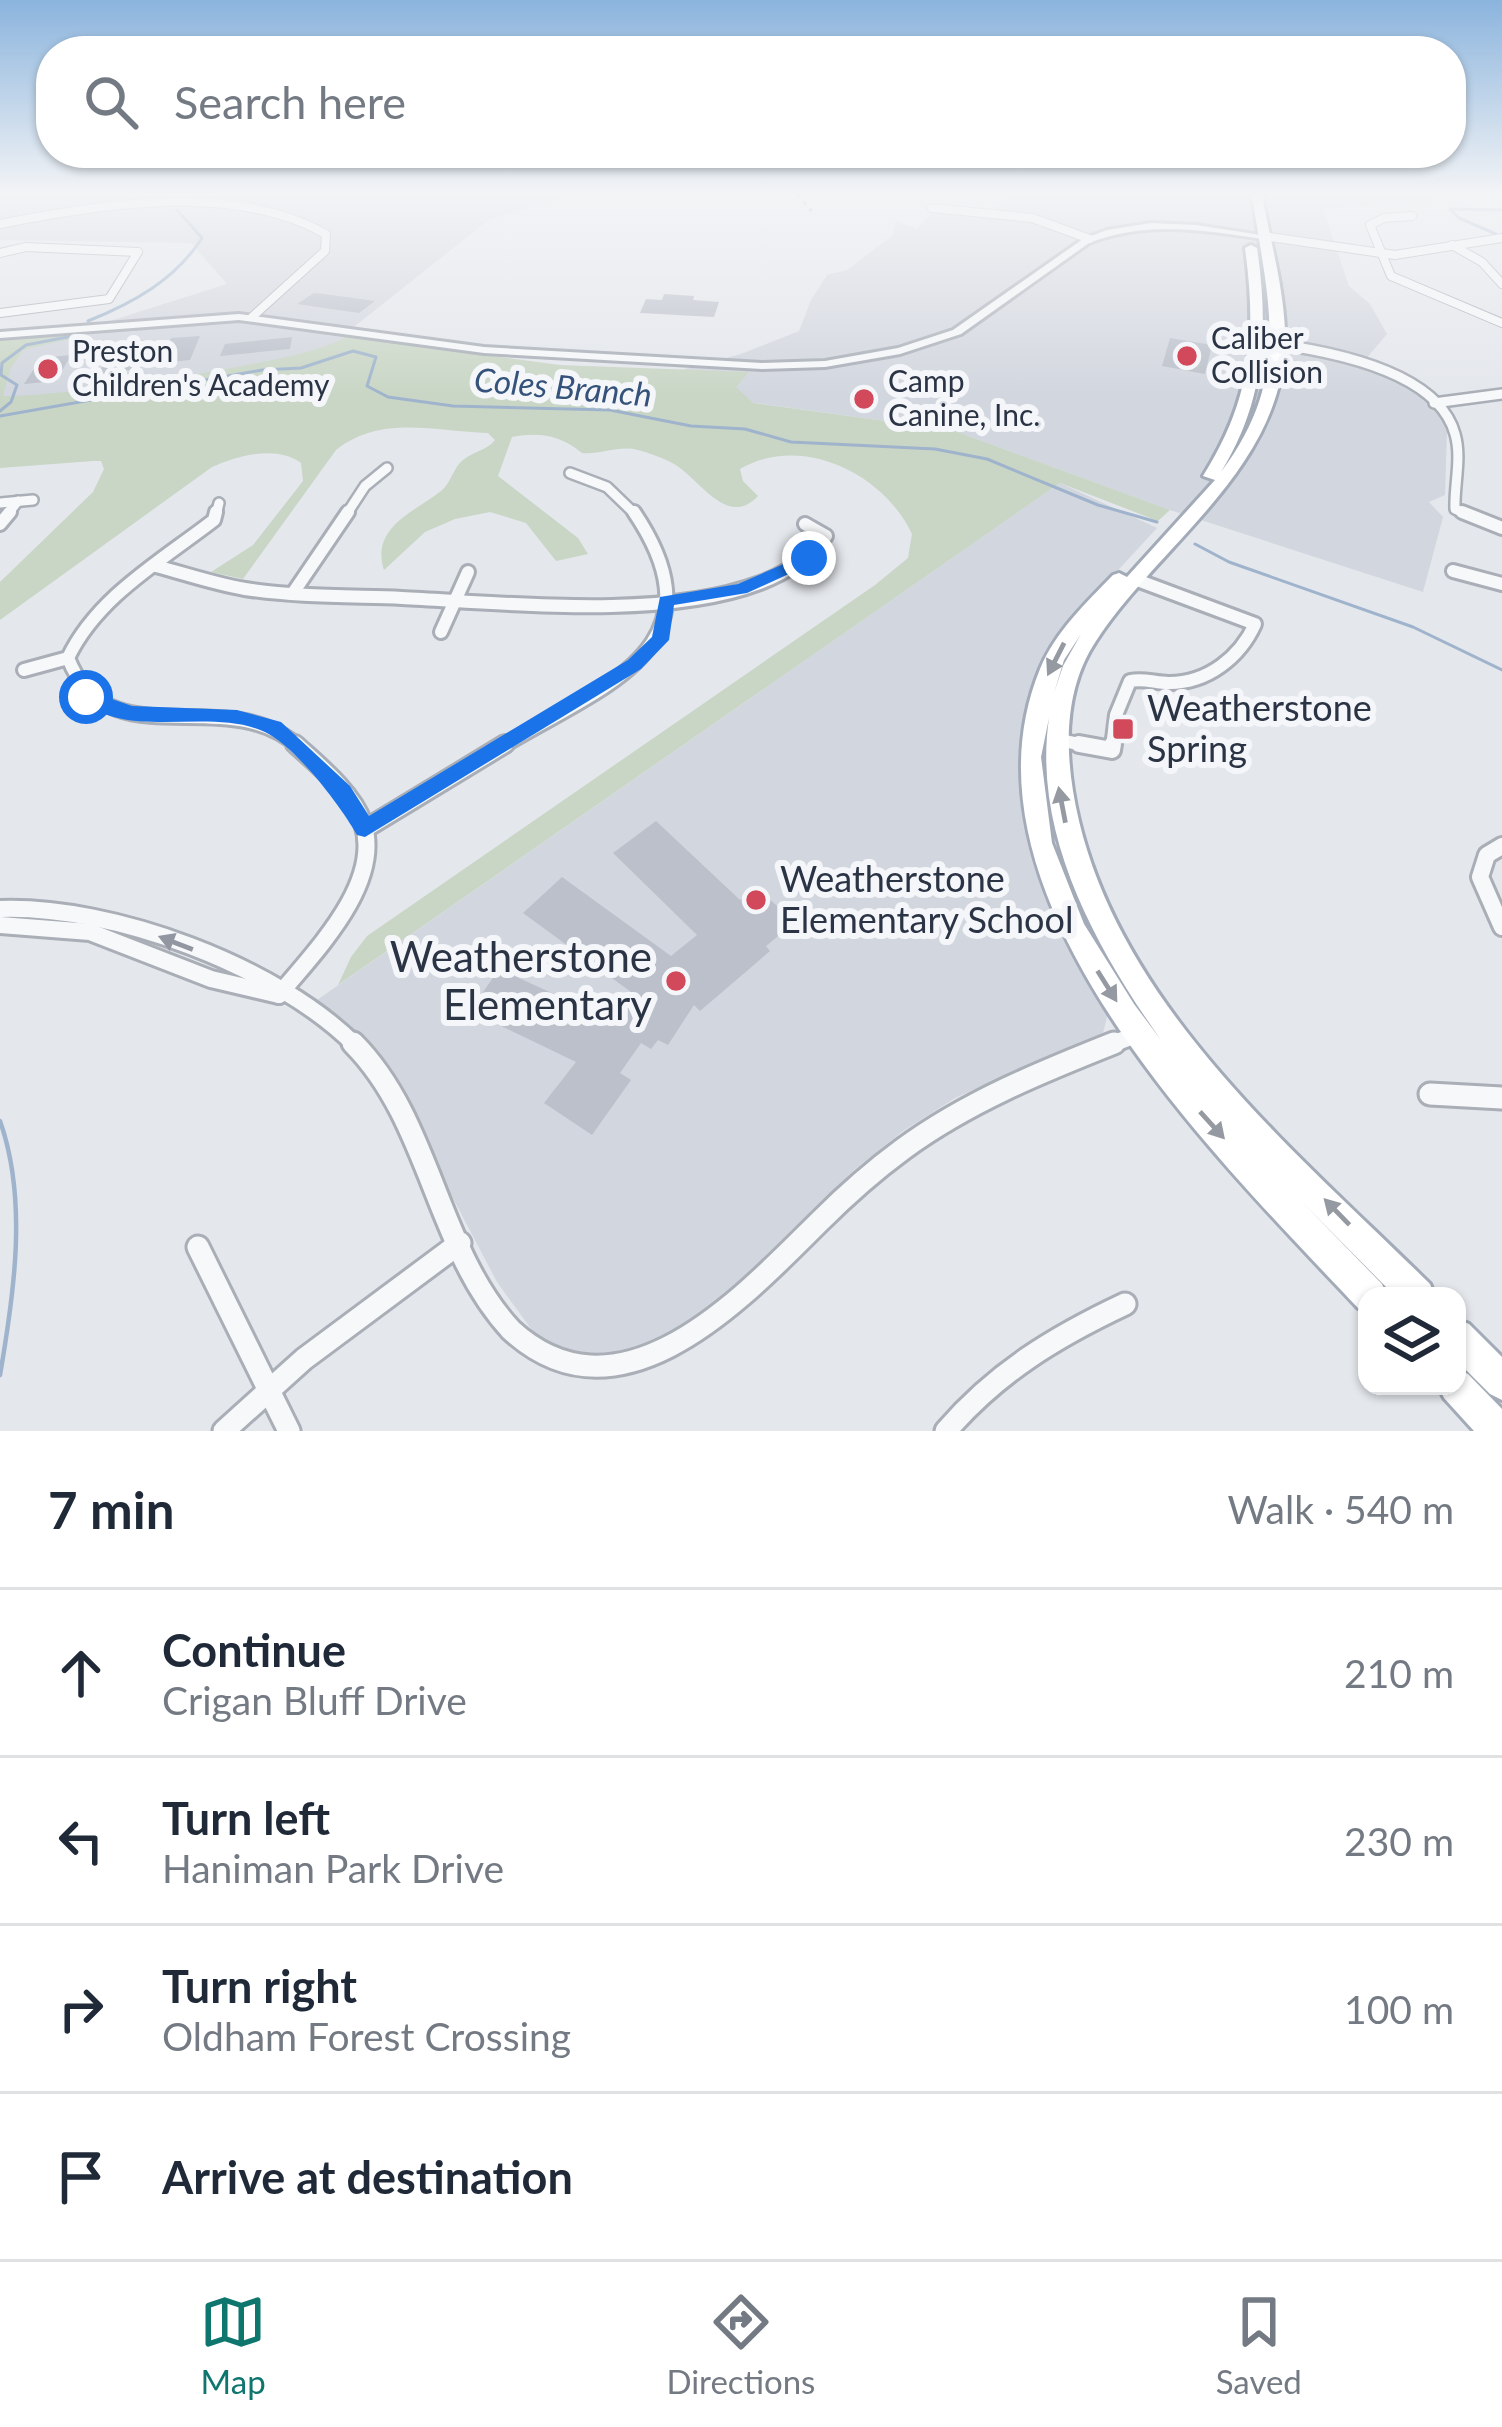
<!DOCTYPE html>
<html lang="en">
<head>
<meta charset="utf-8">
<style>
  :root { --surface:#fff; --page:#f2f2f3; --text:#1f2937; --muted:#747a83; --line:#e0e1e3; --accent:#0f766e }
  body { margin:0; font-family:Lato,sans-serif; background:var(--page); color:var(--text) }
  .controls { position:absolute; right:36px; bottom:36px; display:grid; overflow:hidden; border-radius:24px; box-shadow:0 3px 9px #0004 }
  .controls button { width:108px; height:108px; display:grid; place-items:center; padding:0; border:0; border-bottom:3px solid var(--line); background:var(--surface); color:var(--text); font:60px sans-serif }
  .stop { position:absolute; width:36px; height:36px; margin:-27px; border:9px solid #1a73e8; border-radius:50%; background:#fff }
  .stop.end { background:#1a73e8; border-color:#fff; box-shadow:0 3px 12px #0008 }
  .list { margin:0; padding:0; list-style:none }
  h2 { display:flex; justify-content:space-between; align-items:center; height:156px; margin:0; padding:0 48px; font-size:51px }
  h2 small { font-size:39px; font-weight:400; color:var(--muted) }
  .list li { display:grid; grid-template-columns:78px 1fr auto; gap:36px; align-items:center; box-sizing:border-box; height:168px; padding:0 48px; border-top:3px solid var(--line) }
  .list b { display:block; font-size:45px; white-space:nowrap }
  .list p { margin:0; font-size:39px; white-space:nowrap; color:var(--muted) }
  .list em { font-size:39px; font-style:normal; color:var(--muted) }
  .icon { flex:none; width:66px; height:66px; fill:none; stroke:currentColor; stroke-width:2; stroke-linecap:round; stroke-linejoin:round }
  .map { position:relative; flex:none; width:1502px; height:1431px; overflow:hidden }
  .search { position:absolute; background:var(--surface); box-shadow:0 3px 9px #0004; left:36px; right:36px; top:36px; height:132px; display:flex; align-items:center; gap:30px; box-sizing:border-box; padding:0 42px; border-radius:48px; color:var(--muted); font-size:45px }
  .sheet { height:828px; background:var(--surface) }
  nav { display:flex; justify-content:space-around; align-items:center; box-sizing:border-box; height:168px; border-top:3px solid var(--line); background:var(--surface); font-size:33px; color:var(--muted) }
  nav a { display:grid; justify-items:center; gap:6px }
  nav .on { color:var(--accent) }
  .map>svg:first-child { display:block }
</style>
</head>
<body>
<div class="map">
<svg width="1502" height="1431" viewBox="0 0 1502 1431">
  <rect width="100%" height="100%" fill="#e4e7ec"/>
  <g fill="#d2d6de">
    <polygon points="0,195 574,195 490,219 355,326 331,352 0,416 0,336 91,327 227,284 191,243 0,240"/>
    <polygon points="1009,195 1436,195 1434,201 1323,209 1349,286 1370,304 1387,334 1365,360 1422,398 1439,414 1447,430 1445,495 1429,502 1443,517 1423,592 1170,510 952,430 659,390 674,372 741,354 799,331 811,300 827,275 847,270 892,236 896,221 917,229 933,211 990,216"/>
    <polygon points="1060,483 1157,528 1050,644 1023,731 1022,792 1038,866 1067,934 1103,997 1108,1013 1103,1033 955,1098 903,1131 854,1170 694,1325 627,1357 585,1356 537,1337 497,1282 383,1065 317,1000"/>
  </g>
  <path fill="#c9d6c5" d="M77,333L84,336L23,350L10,370L3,396C47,399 322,361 346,336L560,365L749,372L736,387L753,403L952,430L1170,510L1158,521L1060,483L338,985L351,957L367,936L875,585L908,558L912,534C884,474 802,433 740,469L743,481L758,496C727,529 700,479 674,464C664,458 649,453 638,450C618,445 601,455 582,453C560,435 539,432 512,437L498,476L578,538L588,554L556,561L526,523L490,512L455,519L425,532L384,570C370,527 416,511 441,491C451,483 453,468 463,460C474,451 486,451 495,440L488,433C436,432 382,414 336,450L243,579L211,572L253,545L303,481L301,463C277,445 238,455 212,467L0,620V582L93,492L104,469L101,461H93L0,468V341Z"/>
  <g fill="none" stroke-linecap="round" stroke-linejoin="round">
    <g stroke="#9fb4cc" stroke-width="3">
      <polyline points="1496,234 1459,218 1450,209 1502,210"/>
      <path d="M88,321C133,303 175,280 202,238L177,210"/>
      <polyline points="0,411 11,402 17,385 1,375 2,363 26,345 78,335"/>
      <polyline points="0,416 262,370 301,368 353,351 376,357 367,386 388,397 453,406 610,410 691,426 745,429 791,442 935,449 987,459 1098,505 1157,522"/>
      <polyline points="1195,544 1229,562 1413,627 1502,670"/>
    </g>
    <path stroke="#9fb4cc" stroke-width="4.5" d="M0,1121C28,1200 14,1294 0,1375"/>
  </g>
  <g fill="#bbc0ca">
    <polygon points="314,293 331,295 375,301 359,313 297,304"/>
    <polygon points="664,294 694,296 693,300 719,302 714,317 640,313 646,299 662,300"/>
    <polygon points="200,336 190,360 160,363 171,338"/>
    <polygon points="292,337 290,349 220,356 225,344"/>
    <polygon points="1170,338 1212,345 1205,374 1162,366"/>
    <polygon points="146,340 131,370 99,373 115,343"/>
    <polygon points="71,355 56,381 24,384 41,358"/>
    <polygon points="656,821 740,900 756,887 795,922 766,946 770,951 700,1011 694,1005 668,1045 658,1040 651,1049 641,1043 620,1073 631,1080 592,1135 544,1103 576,1062 470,1011 499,969 611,1020 631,992 523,913 562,877 671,956 697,935 613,853"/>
  </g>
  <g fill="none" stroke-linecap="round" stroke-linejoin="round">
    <defs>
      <g id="minor-far4">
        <polyline points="932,208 1032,218 1090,239"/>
        <polyline points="1412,216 1384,218 1370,225 1391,276 1502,323"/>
        <path d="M0,224C100,204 233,182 326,234L325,251L252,317"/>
        <polyline points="1263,236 1395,255 1502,238"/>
        <polyline points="1452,245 1482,262 1502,284"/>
        <polyline points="0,253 26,247 138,252 109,299 0,313"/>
      </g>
      <g id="minor-far3">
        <path d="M1261,342C1319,349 1437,368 1455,434C1462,458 1454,485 1455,509L1469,515"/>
        <polyline points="1434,403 1502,394"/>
        <polyline points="570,473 607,487 636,515"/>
        <polyline points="0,503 33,500"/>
        <polyline points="7,515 18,501"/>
        <polyline points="216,515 219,503"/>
        <polyline points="346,515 365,486 387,468"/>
      </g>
      <g id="minor-far2">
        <path d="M216,512L214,520C161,561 97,597 68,658C109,763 225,680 299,747"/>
        <polyline points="1462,512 1502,528"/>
        <polyline points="0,524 10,512"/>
        <path d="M156,566C186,574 215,584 245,589C297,597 350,596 402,598C505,603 663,620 760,583C789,572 806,559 826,536L805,524"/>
        <polyline points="1453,571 1502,584"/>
        <polyline points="293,593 348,512"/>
        <polyline points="441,632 468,572"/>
        <polyline points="24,670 68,658"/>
        <polyline points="1054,739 1094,747"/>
        <path d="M501,747C599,687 727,650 634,512"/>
        <path d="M1112,747L1116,715L1130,681C1144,678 1155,683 1169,683C1208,683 1240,657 1255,624L1137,580"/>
      </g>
      <g id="minor-far1">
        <polyline points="1079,744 1112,750 1113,744"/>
        <polyline points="365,829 505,744"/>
        <polyline points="1502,846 1487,855 1480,877 1502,927"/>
        <path d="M0,909C112,905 277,966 356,1046"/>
        <polyline points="0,925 90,932 211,979 279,995"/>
        <path d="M279,995C314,952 383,884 363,823C352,792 318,765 295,744"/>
        <polyline points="1107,1046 1138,1034"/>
      </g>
      <g id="minor">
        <path d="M353,1043C431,1121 436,1249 511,1330C621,1431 744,1296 820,1221C846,1195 873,1171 903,1149C967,1102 1041,1072 1114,1043"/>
        <polyline points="1430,1094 1502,1098"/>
        <polyline points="198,1247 289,1431"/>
        <polyline points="224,1431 304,1359 460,1243"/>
        <path d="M946,1431C997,1372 1055,1337 1125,1304"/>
      </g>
      <path id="tertiary" d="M1151,223L1196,225L1267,236L1263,239C1204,230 1146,220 1089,243L961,334L900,354L825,367L762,369L484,353L239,320L0,338V332L239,314L484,347L762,363L825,361L898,348L953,330L1083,239L1107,230Z"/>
      <g id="primary">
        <path d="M1252,195H1262C1270,240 1283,284 1285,330C1289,465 1162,540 1096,641C1066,686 1065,741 1073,791C1106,995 1290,1146 1430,1284L1435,1296H1395L1301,1201L1382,1284L1387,1296H1367V1311L1358,1308C1217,1158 947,896 1040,669C1055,632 1086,603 1113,575L1119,573L1127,577L1215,480L1203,476C1251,400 1257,336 1245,248L1251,245L1257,248C1269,329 1265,401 1221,472C1293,376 1268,303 1252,195ZM1081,634L1063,666L1054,693L1064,660ZM1049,718C1032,834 1096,948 1161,1040L1134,1004L1084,924L1052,843L1041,757Z"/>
        <polygon points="1457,1319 1469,1324 1502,1357 1502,1400 1490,1394 1457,1361"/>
        <polygon points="1457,1369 1468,1374 1502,1409 1502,1431 1474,1431 1444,1398 1438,1386 1457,1386"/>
      </g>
    </defs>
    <use href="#minor-far4" stroke="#a9aeb7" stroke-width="10"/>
    <use href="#minor-far3" stroke="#a9aeb7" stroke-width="14"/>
    <use href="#minor-far2" stroke="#a9aeb7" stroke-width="18"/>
    <use href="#minor-far1" stroke="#a9aeb7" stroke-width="22"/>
    <use href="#minor" stroke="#a9aeb7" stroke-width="27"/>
    <use href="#tertiary" stroke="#a9aeb7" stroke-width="6"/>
    <use href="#primary" stroke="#a3abb8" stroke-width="6"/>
    <use href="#minor-far4" stroke="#f7f8fa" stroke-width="8"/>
    <use href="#minor-far3" stroke="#f7f8fa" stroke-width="9"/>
    <use href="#minor-far2" stroke="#f7f8fa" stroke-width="12"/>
    <use href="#minor-far1" stroke="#f7f8fa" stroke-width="16"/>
    <use href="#minor" stroke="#f7f8fa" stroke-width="21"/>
    <use href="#tertiary" fill="#f7f8fa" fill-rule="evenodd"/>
    <use href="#primary" fill="#fff" fill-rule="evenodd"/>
    <polyline stroke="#7d8696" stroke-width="3" stroke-dasharray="3 6" stroke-linecap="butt" points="798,195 814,214"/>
  </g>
  <defs><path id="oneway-solid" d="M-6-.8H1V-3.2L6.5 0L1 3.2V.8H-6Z" transform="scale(3)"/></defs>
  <g fill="#959aa2">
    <use href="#oneway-solid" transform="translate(1056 659) rotate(117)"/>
    <use href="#oneway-solid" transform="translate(1062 805) rotate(-101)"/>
    <use href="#oneway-solid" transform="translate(1107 986) rotate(58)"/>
    <use href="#oneway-solid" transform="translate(1212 1125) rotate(48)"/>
    <use href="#oneway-solid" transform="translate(1337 1212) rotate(-134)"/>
  </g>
  <use fill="#9196a0" href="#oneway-solid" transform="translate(176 943) rotate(-159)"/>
  <linearGradient id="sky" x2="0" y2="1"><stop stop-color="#8bb4dd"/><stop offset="0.49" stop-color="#f3f4f6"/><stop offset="1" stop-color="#f3f4f6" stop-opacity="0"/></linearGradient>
  <rect width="1502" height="395" fill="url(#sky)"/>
  <path fill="#1a73e8" d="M809,553L815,555V562L747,593L674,605L669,640L641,669L365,837L357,835C340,805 296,747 265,732C209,706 125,743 77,697L86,690L132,706L237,710L281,722L350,786L369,816L628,660L652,637L660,597L738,584Z"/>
  <g fill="#d1495b" stroke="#f4f6f9" stroke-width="4.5">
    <circle cx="1187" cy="356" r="12"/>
    <circle cx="48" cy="369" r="12"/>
    <circle cx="864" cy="399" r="12"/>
    <rect x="1111" y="717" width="24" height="24" rx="6"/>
    <circle cx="756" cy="900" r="12"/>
    <circle cx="676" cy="981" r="12"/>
  </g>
  <g text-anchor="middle" stroke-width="12" stroke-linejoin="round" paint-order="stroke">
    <g font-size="30" fill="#2b3445" stroke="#f4f6f9" text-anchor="start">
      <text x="1211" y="349">Caliber<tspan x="1211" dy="34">Collision</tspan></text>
      <text x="72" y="362">Preston<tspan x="72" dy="34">Children's Academy</tspan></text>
      <text x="888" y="392">Camp<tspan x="888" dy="34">Canine, Inc.</tspan></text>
    </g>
    <g font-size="33" font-style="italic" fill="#34527a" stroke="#f4f6f9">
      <text transform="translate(563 387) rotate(5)" y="12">Coles Branch</text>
    </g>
    <g font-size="36" fill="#2b3445" stroke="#f4f6f9" text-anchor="start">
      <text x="1147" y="721">Weatherstone<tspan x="1147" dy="41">Spring</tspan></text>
      <text x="780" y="892">Weatherstone<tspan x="780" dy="41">Elementary School</tspan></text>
    </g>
    <g font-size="42" fill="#2b3445" stroke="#f4f6f9" text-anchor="end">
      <text x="652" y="972">Weatherstone<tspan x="652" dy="48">Elementary</tspan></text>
    </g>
  </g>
</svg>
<div class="controls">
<button><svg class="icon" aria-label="layers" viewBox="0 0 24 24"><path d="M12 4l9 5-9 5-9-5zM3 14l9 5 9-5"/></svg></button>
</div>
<div class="stop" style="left:86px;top:697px"></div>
<div class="stop end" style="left:809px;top:558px"></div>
<div class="search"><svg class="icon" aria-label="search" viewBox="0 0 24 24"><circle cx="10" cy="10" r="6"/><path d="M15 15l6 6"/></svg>Search here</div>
</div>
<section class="sheet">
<h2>7 min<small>Walk · 540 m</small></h2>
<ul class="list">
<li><svg class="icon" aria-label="ahead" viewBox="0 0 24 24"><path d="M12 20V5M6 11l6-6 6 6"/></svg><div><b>Continue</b><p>Crigan Bluff Drive</p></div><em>210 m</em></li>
<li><svg class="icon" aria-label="left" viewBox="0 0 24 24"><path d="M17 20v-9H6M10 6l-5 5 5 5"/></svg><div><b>Turn left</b><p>Haniman Park Drive</p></div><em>230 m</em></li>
<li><svg class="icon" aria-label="right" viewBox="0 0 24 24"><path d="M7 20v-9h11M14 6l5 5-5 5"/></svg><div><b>Turn right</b><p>Oldham Forest Crossing</p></div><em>100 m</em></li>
<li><svg class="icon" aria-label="arrive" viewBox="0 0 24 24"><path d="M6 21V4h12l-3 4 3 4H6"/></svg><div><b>Arrive at destination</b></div></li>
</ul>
</section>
<nav>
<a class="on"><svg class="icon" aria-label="map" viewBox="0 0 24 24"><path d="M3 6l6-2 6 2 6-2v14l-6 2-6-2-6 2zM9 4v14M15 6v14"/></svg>Map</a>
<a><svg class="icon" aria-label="directions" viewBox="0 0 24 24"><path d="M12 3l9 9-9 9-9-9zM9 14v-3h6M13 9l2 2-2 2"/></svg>Directions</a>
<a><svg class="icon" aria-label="saved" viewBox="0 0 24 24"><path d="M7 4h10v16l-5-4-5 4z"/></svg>Saved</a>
</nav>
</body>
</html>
